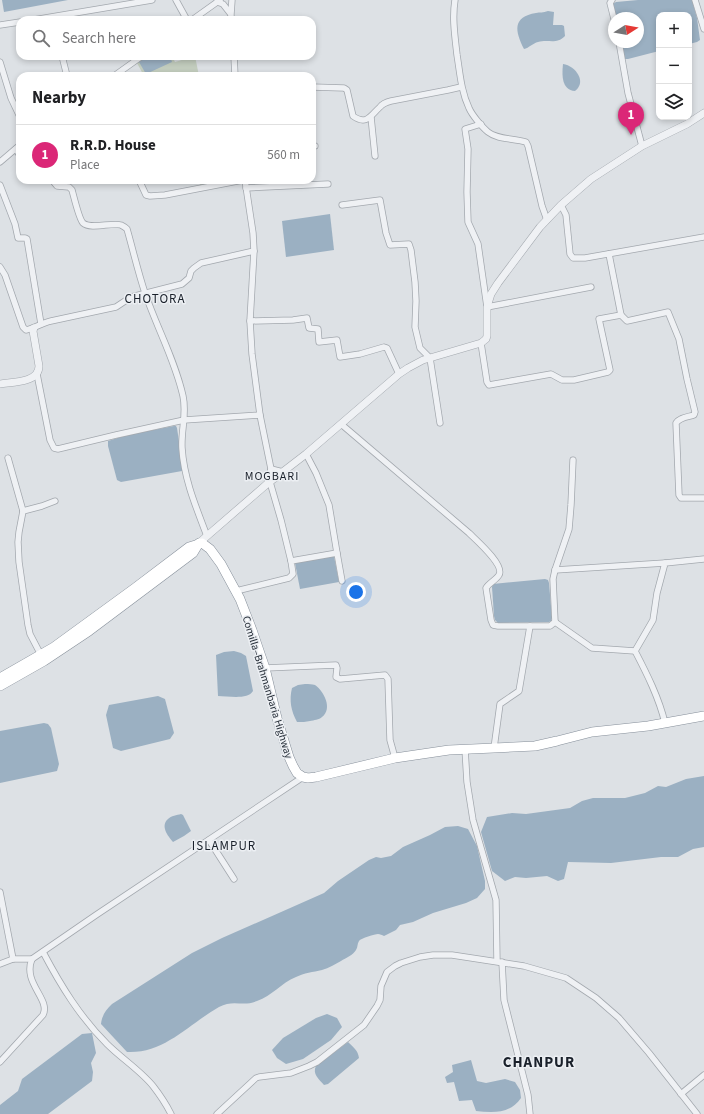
<!DOCTYPE html>
<html lang="en">
<head>
<meta charset="utf-8">
<style>
  :root { --surface:#fff; --page:#f2f2f2; --text:#202124; --muted:#757577; --line:#e0e0e0; --accent:#db2777 }
  body { margin:0; font-family:"Source Sans 3",sans-serif; background:var(--page); color:var(--text) }
  .controls { position:absolute; right:12px; top:12px; display:grid; overflow:hidden; border-radius:8px; box-shadow:0 2px 6px #0003 }
  .controls button { width:36px; height:36px; display:grid; place-items:center; padding:0; border:0; border-bottom:1px solid var(--line); background:var(--surface); color:var(--text); font:20px sans-serif }
  .compass { position:absolute; left:608px; top:12px; width:36px; height:36px; border-radius:50%; background:var(--surface); box-shadow:0 2px 6px #0003; rotate:79deg }
  .you { position:absolute; left:356px; top:592px; width:14px; height:14px; margin:-10px; border:3px solid #fff; border-radius:50%; background:#1a73e8; box-shadow:0 0 0 6px #1a73e833 }
  .badge { display:grid; place-items:center; width:26px; height:26px; border-radius:50%; background:var(--accent); color:#fff; font-size:13px; font-weight:700 }
  .pin { position:absolute; translate:-50% -33px; filter:drop-shadow(0 1px 2px #0008) }
  .pin::after { content:''; position:absolute; top:21px; width:14px; height:12px; background:inherit; clip-path:polygon(0 0,100% 0,50% 100%) }
  .list { margin:0; padding:0; list-style:none }
  h2 { display:flex; justify-content:space-between; align-items:center; height:52px; margin:0; padding:0 16px; font-size:17px }
  h2 small { font-size:13px; font-weight:400; color:var(--muted) }
  .list li { display:grid; grid-template-columns:26px 1fr auto; gap:12px; align-items:center; box-sizing:border-box; height:60px; padding:0 16px; border-top:1px solid var(--line) }
  .list b { display:block; font-size:15px; white-space:nowrap }
  .list p { margin:0; font-size:13px; white-space:nowrap; color:var(--muted) }
  .list em { font-size:13px; font-style:normal; color:var(--muted) }
  .icon { flex:none; width:22px; height:22px; fill:none; stroke:currentColor; stroke-width:2; stroke-linecap:round; stroke-linejoin:round }
  .map { position:relative; flex:none; width:704px; height:1114px; overflow:hidden }
  .search { position:absolute; background:var(--surface); box-shadow:0 2px 6px #0003; left:16px; top:16px; width:300px; height:44px; display:flex; align-items:center; gap:10px; box-sizing:border-box; padding:0 14px; border-radius:12px; color:var(--muted); font-size:15px }
  .panel { position:absolute; background:var(--surface); box-shadow:0 2px 6px #0003; left:16px; top:72px; width:300px; height:112px; border-radius:12px }
  .map>svg:first-child { display:block }
</style>
</head>
<body>
<div class="map">
<svg width="704" height="1114" viewBox="0 0 704 1114">
  <rect width="100%" height="100%" fill="#dde1e5"/>
  <g fill="#c4cebf">
    <polygon points="147,56 172,56 175,62 195,56 199,76 144,76 137,63"/>
    <polygon points="199,180 227,180 200,185"/>
  </g>
  <g fill="#9bb0c2">
    <polygon points="2,0 68,0 4,12"/>
    <polygon points="638,0 692,0 697,18 700,40 697,42 689,44 689,15 659,15 659,51 628,59 625,59 620,42 638,42 638,18 615,18 613,4 616,2"/>
    <path d="M548,11L554,12L553,25H562L564,26L565,36C556,45 549,39 538,42C533,43 529,48 524,49C515,31 512,17 536,13C540,12 543,13 548,11Z"/>
    <polygon points="147,56 170,56 172,62 146,74 139,62"/>
    <path d="M563,64C576,66 587,82 575,91C561,90 562,74 563,64Z"/>
    <polygon points="330,214 334,250 286,257 282,221"/>
    <polygon points="174,426 176,426 177,428 183,469 182,471 121,482 117,480 108,446 108,441 127,435"/>
    <polygon points="334,556 339,582 300,589 295,563"/>
    <polygon points="545,579 548,580 549,583 552,618 551,621 549,622 498,623 495,620 494,616 492,587 493,584"/>
    <path d="M234,651L241,653L246,656L253,691C248,700 228,696 218,696L216,655L224,652Z"/>
    <path d="M305,684C309,684 312,684 315,685C324,691 333,709 322,717C319,720 314,720 310,721C306,722 302,722 297,722C291,711 289,700 292,688L298,685Z"/>
    <polygon points="158,696 165,699 174,733 170,739 121,751 113,748 106,715 109,705"/>
    <polygon points="44,723 48,724 51,728 59,764 57,771 0,783 0,731"/>
    <polygon points="704,776 704,847 693,849 678,857 661,857 611,863 568,862 564,879 558,881 547,876 526,878 515,877 505,881 492,871 481,832 487,817 512,813 526,814 570,808 582,801 593,798 625,798 645,793 658,786 666,787 686,779"/>
    <path d="M181,814L183,815L191,831L184,836L173,842C168,836 160,826 168,819C171,816 177,815 181,814Z"/>
    <path d="M458,826L468,829L477,846L485,881V889L477,898L466,903L433,913L413,922L400,925L396,930L384,936C382,935 380,934 378,934C375,934 361,938 359,941C357,944 358,947 356,950C353,955 346,958 341,961C335,964 329,968 322,970C313,972 304,973 296,977C281,983 272,996 257,1001C243,1007 233,999 219,1007C189,1024 164,1054 127,1052L101,1024C102,1015 106,1010 112,1004L192,953L222,938L324,893L338,881L369,860L376,857L381,858L391,856L403,847L430,835L445,827Z"/>
    <polygon points="327,1014 337,1018 342,1027 331,1040 303,1059 286,1064 277,1058 272,1050 283,1038 316,1018"/>
    <polygon points="92,1033 96,1053 91,1063 93,1072 92,1081 48,1114 0,1114 0,1105 18,1091 22,1079 82,1034"/>
    <path d="M348,1042C353,1047 358,1050 359,1058L328,1084L324,1085C319,1079 312,1074 316,1066Z"/>
    <path d="M471,1060L477,1081L486,1083L505,1079L515,1082L520,1090L521,1098C510,1114 493,1113 476,1111L472,1100L459,1101L454,1082L447,1083L445,1077L453,1072L452,1065Z"/>
  </g>
  <g fill="none" stroke-linecap="round" stroke-linejoin="round">
    <defs>
      <g id="minor">
        <polyline points="176,0 187,20"/>
        <path d="M455,0C452,18 455,37 457,55C460,73 461,91 469,108C472,115 482,127 488,132C498,140 514,138 526,142L528,146L542,206L547,220"/>
        <polyline points="612,0 610,3 614,19"/>
        <polyline points="695,0 704,29"/>
        <polyline points="217,2 223,4 230,13"/>
        <polyline points="33,20 152,0"/>
        <polyline points="192,20 220,0"/>
        <polyline points="231,20 231,14 232,0"/>
        <polyline points="0,25 20,22"/>
        <polyline points="619,42 628,93 642,146"/>
        <polyline points="62,56 67,76"/>
        <polyline points="234,56 235,76"/>
        <polyline points="0,62 11,98 20,117"/>
        <polyline points="114,76 142,56"/>
        <path d="M312,87L344,88L347,90L353,116C367,126 371,115 380,107C383,103 387,102 391,101L448,90L461,87"/>
        <polyline points="371,117 375,156"/>
        <polyline points="481,124 465,129 468,149 467,192 468,222 478,244 487,307 591,287"/>
        <polyline points="312,146 315,146"/>
        <polyline points="16,149 20,156"/>
        <polyline points="0,162 20,145"/>
        <path d="M52,180L57,186L69,187L72,190C74,197 79,219 83,223C91,230 112,222 121,225C123,226 126,228 127,229C133,250 138,272 145,293C157,328 175,360 183,396C187,414 181,430 182,448C184,479 196,507 207,536"/>
        <polyline points="139,180 146,195 150,196 165,195 243,180"/>
        <polyline points="245,180 253,233 254,251 250,321 252,354 260,415 271,469 267,484"/>
        <polyline points="0,185 15,224 18,238 25,238 27,239 41,324"/>
        <polyline points="246,188 328,184"/>
        <polyline points="342,205 380,200 386,233 390,245 409,244 411,250 415,282 416,301 415,327 420,348 430,358 440,423"/>
        <polyline points="561,205 566,215 570,254 573,258 585,258 704,237"/>
        <polyline points="609,254 621,315"/>
        <path d="M0,267L5,275L23,327L26,330C35,328 42,323 51,321L116,307L131,297L182,284L189,278L191,271L194,268L201,263L254,251"/>
        <polyline points="250,321 293,320 307,318 309,328 318,329 319,342 337,340 340,357 360,354 384,347 387,348 399,374"/>
        <path d="M481,343L487,382L489,385L551,374L562,380H574L608,372L610,370L599,319L621,315L627,321L668,312L679,339L687,379L695,412L694,415C688,417 680,417 676,423L679,495L681,498H704"/>
        <polyline points="37,374 50,440 54,448 58,449 116,435 184,420 260,415"/>
        <path d="M341,424L469,533C476,540 505,565 499,575C496,580 489,583 486,588L491,620L493,625L498,626H550L555,622"/>
        <polyline points="306,454 316,473 329,505 337,553"/>
        <polyline points="8,458 23,511"/>
        <polyline points="271,469 283,472"/>
        <polyline points="270,482 281,520 291,561"/>
        <polyline points="555,570 665,563"/>
        <polyline points="236,591 289,578 293,574 291,561 337,553 342,581"/>
        <polyline points="555,622 553,579 555,570 569,529 571,505 573,460"/>
        <polyline points="555,622 592,648 635,651"/>
        <polyline points="42,657 30,634 28,625 19,562 18,542 19,532 23,511 42,506 55,501"/>
        <polyline points="265,668 336,665 337,668 336,677 340,679 385,675 388,679 390,740 395,758"/>
        <path d="M665,723C659,698 647,674 635,651L653,620L657,593L665,563L704,559"/>
        <polyline points="494,748 500,704 519,691 530,626"/>
        <polyline points="465,749 467,782 473,820 496,900 497,961"/>
        <polyline points="209,840 234,879"/>
        <polyline points="0,892 13,959"/>
        <path d="M43,952C61,986 80,1017 107,1044C121,1058 141,1071 153,1086C160,1095 166,1104 171,1114"/>
        <polyline points="502,962 504,1000 528,1095 530,1114"/>
        <polyline points="0,964 13,959 32,959"/>
        <path d="M0,1062L43,1015C51,999 22,983 32,959L96,915L303,777"/>
        <polyline points="681,1094 704,1075"/>
        <polyline points="217,1114 256,1078 259,1077 291,1073 309,1066 317,1062 364,1025 377,1006 380,1000 381,986 387,972 395,966 401,963 420,957 433,955 452,955 524,966 566,978 596,998 619,1018 649,1053 697,1114"/>
      </g>
      <g id="tertiary">
        <path d="M0,384C12,382 39,383 39,366L33,331L34,328"/>
        <polyline points="199,543 207,536 267,484 306,454 399,374 408,368 423,360 481,343 486,339 487,336 487,307 491,294 498,283 540,227 561,205 591,179 642,146 687,124 704,113"/>
      </g>
      <g id="trunk">
        <polyline points="0,678 54,647 135,588 189,547 202,543 210,549 221,564 240,599 252,630 265,668 277,718 289,757 293,766 297,773 303,777 308,778 316,777 395,758 449,750 494,748 535,746 557,741 592,732 648,726 704,716"/>
        <polyline points="0,686 44,661 89,631 193,553 199,543"/>
      </g>
    </defs>
    <use href="#minor" stroke="#a3a8ae" stroke-width="7"/>
    <use href="#tertiary" stroke="#a3a8ae" stroke-width="8"/>
    <use href="#trunk" stroke="#868f9a" stroke-width="10"/>
    <use href="#minor" stroke="#eff1f4" stroke-width="5.5"/>
    <use href="#tertiary" stroke="#eff1f4" stroke-width="7"/>
    <use href="#trunk" stroke="#fff" stroke-width="9"/>
  </g>
  <g text-anchor="middle" stroke-width="3" stroke-linejoin="round" paint-order="stroke">
    <g font-size="11" fill="#28303a" stroke="#eceff3">
      <text transform="translate(268 687) rotate(73)" y="4">Comilla–Brahmanbaria Highway</text>
    </g>
    <g font-size="12" letter-spacing="1" fill="#1a212b" stroke="#eceff3">
      <text x="272" y="480">MOGBARI</text>
    </g>
    <g font-size="13" letter-spacing="1" fill="#1a212b" stroke="#eceff3">
      <text x="155" y="303">CHOTORA</text>
      <text x="224" y="850">ISLAMPUR</text>
    </g>
    <g font-size="15" font-weight="bold" letter-spacing="1" fill="#1a212b" stroke="#eceff3">
      <text x="539" y="1067">CHANPUR</text>
    </g>
  </g>
</svg>
<div class="controls">
<button>+</button>
<button>−</button>
<button><svg class="icon" aria-label="layers" viewBox="0 0 24 24"><path d="M12 4l9 5-9 5-9-5zM3 14l9 5 9-5"/></svg></button>
</div>
<svg class="compass" viewBox="-18 -18 36 36"><path d="M0-13l5 13h-10z" fill="#e53935"/><path d="M0 13l5-13h-10z" fill="#757577"/></svg>
<div class="you"></div>
<div class="pin badge" style="left:631px;top:135px">1</div>
<div class="search"><svg class="icon" aria-label="search" viewBox="0 0 24 24"><circle cx="10" cy="10" r="6"/><path d="M15 15l6 6"/></svg>Search here</div>
<section class="panel">
<h2>Nearby<small></small></h2>
<ul class="list">
<li><span class="badge">1</span><div><b>R.R.D. House</b><p>Place</p></div><em>560 m</em></li>
</ul>
</section>
</div>
</body>
</html>
